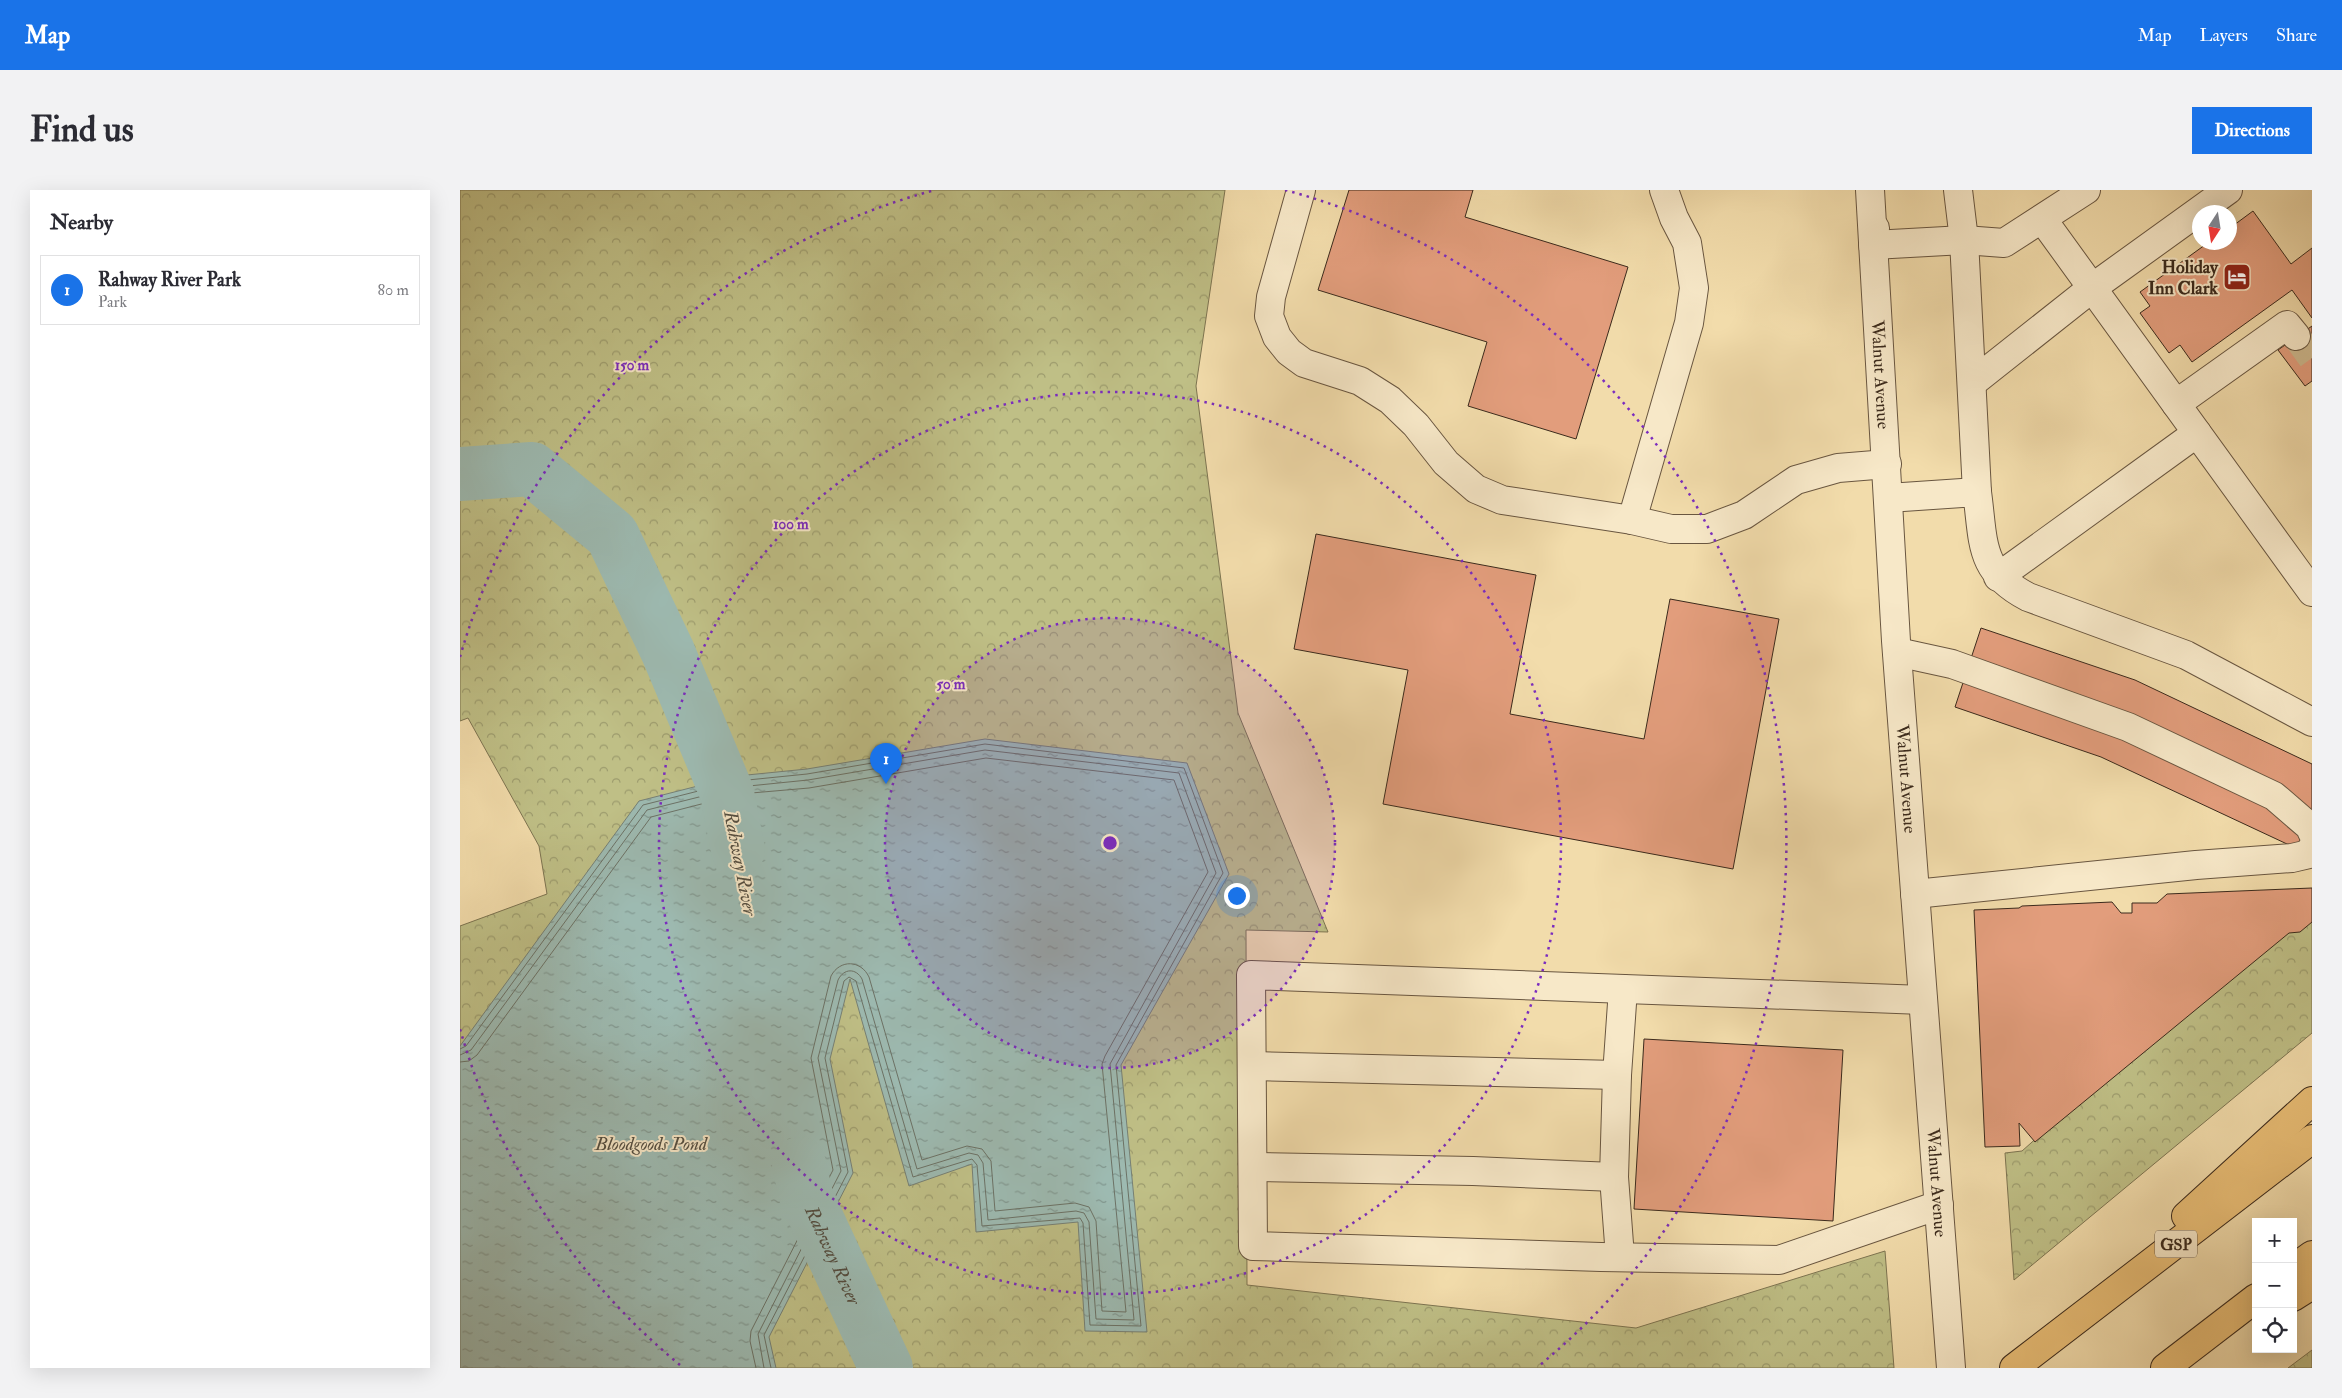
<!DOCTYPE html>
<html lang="en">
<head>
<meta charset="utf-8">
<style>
  :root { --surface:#fff; --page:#f2f2f3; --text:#2b2b33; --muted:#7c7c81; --line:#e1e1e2; --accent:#1a73e8 }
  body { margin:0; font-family:"IM FELL Double Pica",serif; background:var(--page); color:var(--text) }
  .controls { position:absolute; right:15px; bottom:15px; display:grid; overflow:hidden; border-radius:0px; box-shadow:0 5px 20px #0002 }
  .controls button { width:45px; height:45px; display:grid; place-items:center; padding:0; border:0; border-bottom:1px solid var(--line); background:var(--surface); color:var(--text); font:25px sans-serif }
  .compass { position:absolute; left:1732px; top:15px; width:45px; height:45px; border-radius:50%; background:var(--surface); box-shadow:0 5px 20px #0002; rotate:192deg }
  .you { position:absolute; left:776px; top:705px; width:18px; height:18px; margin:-12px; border:4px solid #fff; border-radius:50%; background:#1a73e8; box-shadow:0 0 0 8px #1a73e833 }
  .badge { display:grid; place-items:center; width:32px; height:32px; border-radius:50%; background:var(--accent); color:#fff; font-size:16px; font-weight:700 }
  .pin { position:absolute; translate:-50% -41px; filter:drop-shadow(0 1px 2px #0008) }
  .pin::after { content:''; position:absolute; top:26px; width:18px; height:15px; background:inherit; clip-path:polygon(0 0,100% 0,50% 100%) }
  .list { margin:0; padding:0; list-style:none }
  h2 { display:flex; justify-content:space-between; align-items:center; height:65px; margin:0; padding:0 20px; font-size:21px }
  h2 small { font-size:16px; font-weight:400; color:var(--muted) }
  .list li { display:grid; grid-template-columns:32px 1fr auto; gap:15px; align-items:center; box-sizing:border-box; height:70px; margin:0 10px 10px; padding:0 10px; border:1px solid var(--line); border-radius:0px }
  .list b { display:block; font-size:19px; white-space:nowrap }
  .list p { margin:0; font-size:16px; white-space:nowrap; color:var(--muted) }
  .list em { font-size:16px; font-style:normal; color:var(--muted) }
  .icon { flex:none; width:28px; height:28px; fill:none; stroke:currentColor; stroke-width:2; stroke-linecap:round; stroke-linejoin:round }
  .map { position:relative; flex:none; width:1852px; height:1178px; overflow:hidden; border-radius:0px }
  header { display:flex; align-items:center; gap:30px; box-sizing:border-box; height:70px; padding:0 25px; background:var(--accent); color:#fff }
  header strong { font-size:24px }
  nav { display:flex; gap:28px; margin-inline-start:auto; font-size:18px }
  .intro { display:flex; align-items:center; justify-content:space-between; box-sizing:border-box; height:120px; padding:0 30px }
  h1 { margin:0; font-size:35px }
  .button { padding:12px 22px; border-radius:0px; background:var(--accent); color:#fff; font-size:18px; font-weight:700 }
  main { display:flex; gap:30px; padding:0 30px }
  aside { flex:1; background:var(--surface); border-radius:0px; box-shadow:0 5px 20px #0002 }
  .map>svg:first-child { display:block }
</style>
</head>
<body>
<header>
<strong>Map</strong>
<nav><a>Map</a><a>Layers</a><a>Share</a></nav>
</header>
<div class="intro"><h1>Find us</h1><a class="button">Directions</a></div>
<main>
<aside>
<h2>Nearby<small></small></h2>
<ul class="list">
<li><span class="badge">1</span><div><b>Rahway River Park</b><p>Park</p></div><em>80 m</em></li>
</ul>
</aside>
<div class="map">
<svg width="1852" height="1178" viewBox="0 0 1852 1178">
  <defs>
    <pattern id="forest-crowns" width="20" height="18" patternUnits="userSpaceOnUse" patternTransform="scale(1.25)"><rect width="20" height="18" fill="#bfbf86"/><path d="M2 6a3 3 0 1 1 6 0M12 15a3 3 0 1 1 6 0" fill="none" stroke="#9c9b6d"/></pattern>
    <pattern id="water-ripples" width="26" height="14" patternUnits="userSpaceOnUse" patternTransform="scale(1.25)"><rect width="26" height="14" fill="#9dbab1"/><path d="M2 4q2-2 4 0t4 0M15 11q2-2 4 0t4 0" fill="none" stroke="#81978f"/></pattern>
  </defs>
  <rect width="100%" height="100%" fill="#f2dcab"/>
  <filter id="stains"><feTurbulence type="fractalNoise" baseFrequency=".004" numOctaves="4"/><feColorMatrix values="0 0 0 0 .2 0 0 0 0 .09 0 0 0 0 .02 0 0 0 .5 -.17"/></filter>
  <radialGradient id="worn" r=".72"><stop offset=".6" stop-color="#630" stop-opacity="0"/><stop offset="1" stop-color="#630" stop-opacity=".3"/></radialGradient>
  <g fill="url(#forest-crowns)" stroke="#7d7451">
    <polygon points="0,0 765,0 736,196 778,523 868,742 786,740 787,1095 1176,1138 1425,1061 1434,1178 0,1178 0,736 87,704 79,656 8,528 0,531"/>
    <polygon points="1852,703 1852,843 1554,1090 1545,963 1562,961"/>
    <polygon points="1852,1160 1852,1178 1828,1178"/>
  </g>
  <polygon fill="url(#water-ripples)" stroke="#768075" points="525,549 727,573 769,684 661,875 687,1142 625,1141 618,1032 516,1042 512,974 449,996 390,789 370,869 393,983 309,1147 316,1178 0,1178 0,856 179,611 277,586 347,579"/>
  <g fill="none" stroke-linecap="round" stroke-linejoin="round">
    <g stroke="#6c7266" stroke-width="1">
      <polyline points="0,859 6,856 183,615 278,591 347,584 525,554 724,578 763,683 656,875 681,1136 630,1135 623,1033 620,1028 522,1036 517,975 512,969 453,987 396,791 389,787 384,791 365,868 388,982 304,1145 311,1178"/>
      <path d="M0,865L11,860L187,620L279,597L348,590L525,560L719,583L756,683L650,874L674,1130L636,1129L629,1032L624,1023L616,1021L528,1030L523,973L518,965L509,963L457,979L402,789C396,778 384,778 378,790L358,868L381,981L298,1144L304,1178"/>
      <path d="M0,872L9,871L17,865L191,627L280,604L349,598L526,568L714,590L748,682L645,866L642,874L666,1122L642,1121L636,1031L629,1017L615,1013L535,1021L531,971L522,959L507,956L462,970L409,787C401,770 380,769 371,786L351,868L373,980L291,1141L290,1151L296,1178"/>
    </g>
    <g stroke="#9dbab1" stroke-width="54">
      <polyline points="0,284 72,279 152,345 208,462 267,603 278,660"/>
      <path id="s1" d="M339,974L346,1006L426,1178"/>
    </g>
  </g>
  <g fill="#e29d7c" stroke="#3b2a1c">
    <polygon points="889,0 1013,0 1005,27 1168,77 1116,249 1008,216 1027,152 858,100"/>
    <polygon points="1793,21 1831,74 1852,58 1852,128 1832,100 1732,172 1720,155 1709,163 1680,123 1690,116 1680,102 1749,52 1770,52 1770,38"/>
    <polygon points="1852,136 1852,191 1845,196 1818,160"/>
    <polygon points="856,344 1076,385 1050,524 1184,549 1210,409 1319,429 1273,679 923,614 948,480 834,459"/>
    <polygon points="1521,438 1675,490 1852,574 1852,669 1827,654 1641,567 1495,517"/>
    <polygon points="1852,698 1852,732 1840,742 1829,743 1575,952 1559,933 1560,956 1525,957 1514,720 1559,718 1562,716 1652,712 1661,723 1672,723 1672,713 1697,713 1707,704"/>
    <polygon points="1184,849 1383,860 1373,1031 1174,1019"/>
  </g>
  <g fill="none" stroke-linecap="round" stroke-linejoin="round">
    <polyline stroke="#cdb88e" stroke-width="28" stroke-dasharray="28 14" stroke-linecap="butt" points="1836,146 1852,168"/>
    <defs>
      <g id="minor">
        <polyline points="841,0 811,107 809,126 817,147 829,162 844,173 900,191 930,210 956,235 986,273 1016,299 1042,310 1172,330 1211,339 1247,339 1284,325 1336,290 1378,278 1427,274"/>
        <path id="s2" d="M1410,0L1436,451L1491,1178"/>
        <polyline points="1498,0 1504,50 1517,302"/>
        <polyline points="1583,30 1852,402"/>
        <polyline points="1415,38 1413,55 1504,50 1544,53 1626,0"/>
        <polyline points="1512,193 1632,98 1768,0"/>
        <polyline points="1716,214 1827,135 1836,146"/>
        <path d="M1428,308L1517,302C1524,352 1518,381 1568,407L1726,465L1852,532"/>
        <polyline points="1172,330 1229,133 1234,98 1227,53 1214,28 1204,0"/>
        <polyline points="1538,387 1737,243"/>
        <polyline points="1437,462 1492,474 1668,537 1814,606 1850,637 1852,642"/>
        <polyline points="1455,704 1736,675 1832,668 1849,664 1852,658"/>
        <polyline points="1463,810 791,785 793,1056 1141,1067 1319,1070 1479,1015"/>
        <polyline points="792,876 1157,885"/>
        <polyline points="793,977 1013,981 1154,987"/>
        <polyline points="1160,1067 1154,987 1157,885 1163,799"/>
      </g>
      <g id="highway">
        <polyline points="1726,1026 1852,911"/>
        <polyline points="1833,1079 1852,1065"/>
        <polyline points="1833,1107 1852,1095"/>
        <polyline points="1554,1178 1852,949"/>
        <polyline points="1705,1178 1796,1108"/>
      </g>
    </defs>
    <use href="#minor" stroke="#695640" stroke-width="30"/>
    <use href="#highway" stroke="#3b2a1c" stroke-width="30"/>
    <use href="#minor" stroke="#f7e8c8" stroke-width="28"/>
    <use href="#highway" stroke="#e9be76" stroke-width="28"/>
  </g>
  <circle cx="650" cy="653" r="225" fill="#7b2cbf" fill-opacity=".12"/>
  <g fill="none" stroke="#7b2cbf" stroke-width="2.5" stroke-dasharray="2.5 5">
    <circle cx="650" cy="653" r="225"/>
    <circle cx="650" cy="653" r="451"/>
    <path d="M220 1175A676 676 0 0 1 0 839M0 467A676 676 0 0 1 475 0M825 0A676 676 0 0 1 1080 1175"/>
  </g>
  <defs>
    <symbol id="hotel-square" viewBox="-11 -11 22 22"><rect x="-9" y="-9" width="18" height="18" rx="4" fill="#8f2418" stroke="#f7e8c8"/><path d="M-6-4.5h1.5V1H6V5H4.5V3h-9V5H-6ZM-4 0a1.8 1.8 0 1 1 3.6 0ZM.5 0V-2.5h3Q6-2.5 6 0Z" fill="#fff"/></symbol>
  </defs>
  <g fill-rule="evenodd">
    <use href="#hotel-square" x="1761" y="71" width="32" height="32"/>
  </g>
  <g text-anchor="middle" stroke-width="4" stroke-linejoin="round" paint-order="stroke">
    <rect fill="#f7e8c8" stroke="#736350" stroke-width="1" x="1695" y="1040.5" width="42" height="27" rx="4"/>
    <g font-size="16" font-weight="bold" fill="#3b2a1c">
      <text x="1716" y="1060">GSP</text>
    </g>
    <g font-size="18" font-weight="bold" fill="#3b2a1c" stroke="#f7e8c8" text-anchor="end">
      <text x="1758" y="83">Holiday<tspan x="1758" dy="21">Inn Clark</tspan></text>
    </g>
    <g font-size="18" fill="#3b2a1c" stroke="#f7e8c8">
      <text dy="6" stroke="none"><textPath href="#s2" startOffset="185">Walnut Avenue</textPath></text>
      <text dy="6" stroke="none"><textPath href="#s2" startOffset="590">Walnut Avenue</textPath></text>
      <text dy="6" stroke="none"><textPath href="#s2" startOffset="995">Walnut Avenue</textPath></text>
    </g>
    <g font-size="19" font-style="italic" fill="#544e41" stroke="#f7e8c8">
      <text transform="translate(281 673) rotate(79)" y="7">Rahway River</text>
      <text x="191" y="960">Bloodgoods Pond</text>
      <text dy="7" stroke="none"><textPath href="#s1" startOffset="98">Rahway River</textPath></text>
    </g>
  </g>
  <circle cx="650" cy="653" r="8" fill="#7b2cbf" stroke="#f7e8c8" stroke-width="2.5"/>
  <g font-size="15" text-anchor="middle" font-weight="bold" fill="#7b2cbf" stroke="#f7e8c8" stroke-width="4" stroke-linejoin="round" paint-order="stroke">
    <text x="172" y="180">150 m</text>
    <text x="331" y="339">100 m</text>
    <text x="491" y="499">50 m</text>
  </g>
  <rect width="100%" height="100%" filter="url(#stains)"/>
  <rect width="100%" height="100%" fill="url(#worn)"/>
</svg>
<div class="controls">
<button>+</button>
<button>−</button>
<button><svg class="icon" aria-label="locate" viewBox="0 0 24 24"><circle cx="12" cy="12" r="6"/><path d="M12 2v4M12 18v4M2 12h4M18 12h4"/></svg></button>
</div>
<svg class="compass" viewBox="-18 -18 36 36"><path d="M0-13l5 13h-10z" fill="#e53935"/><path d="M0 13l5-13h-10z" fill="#7c7c81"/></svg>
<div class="you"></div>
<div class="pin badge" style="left:426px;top:594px">1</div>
</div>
</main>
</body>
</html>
